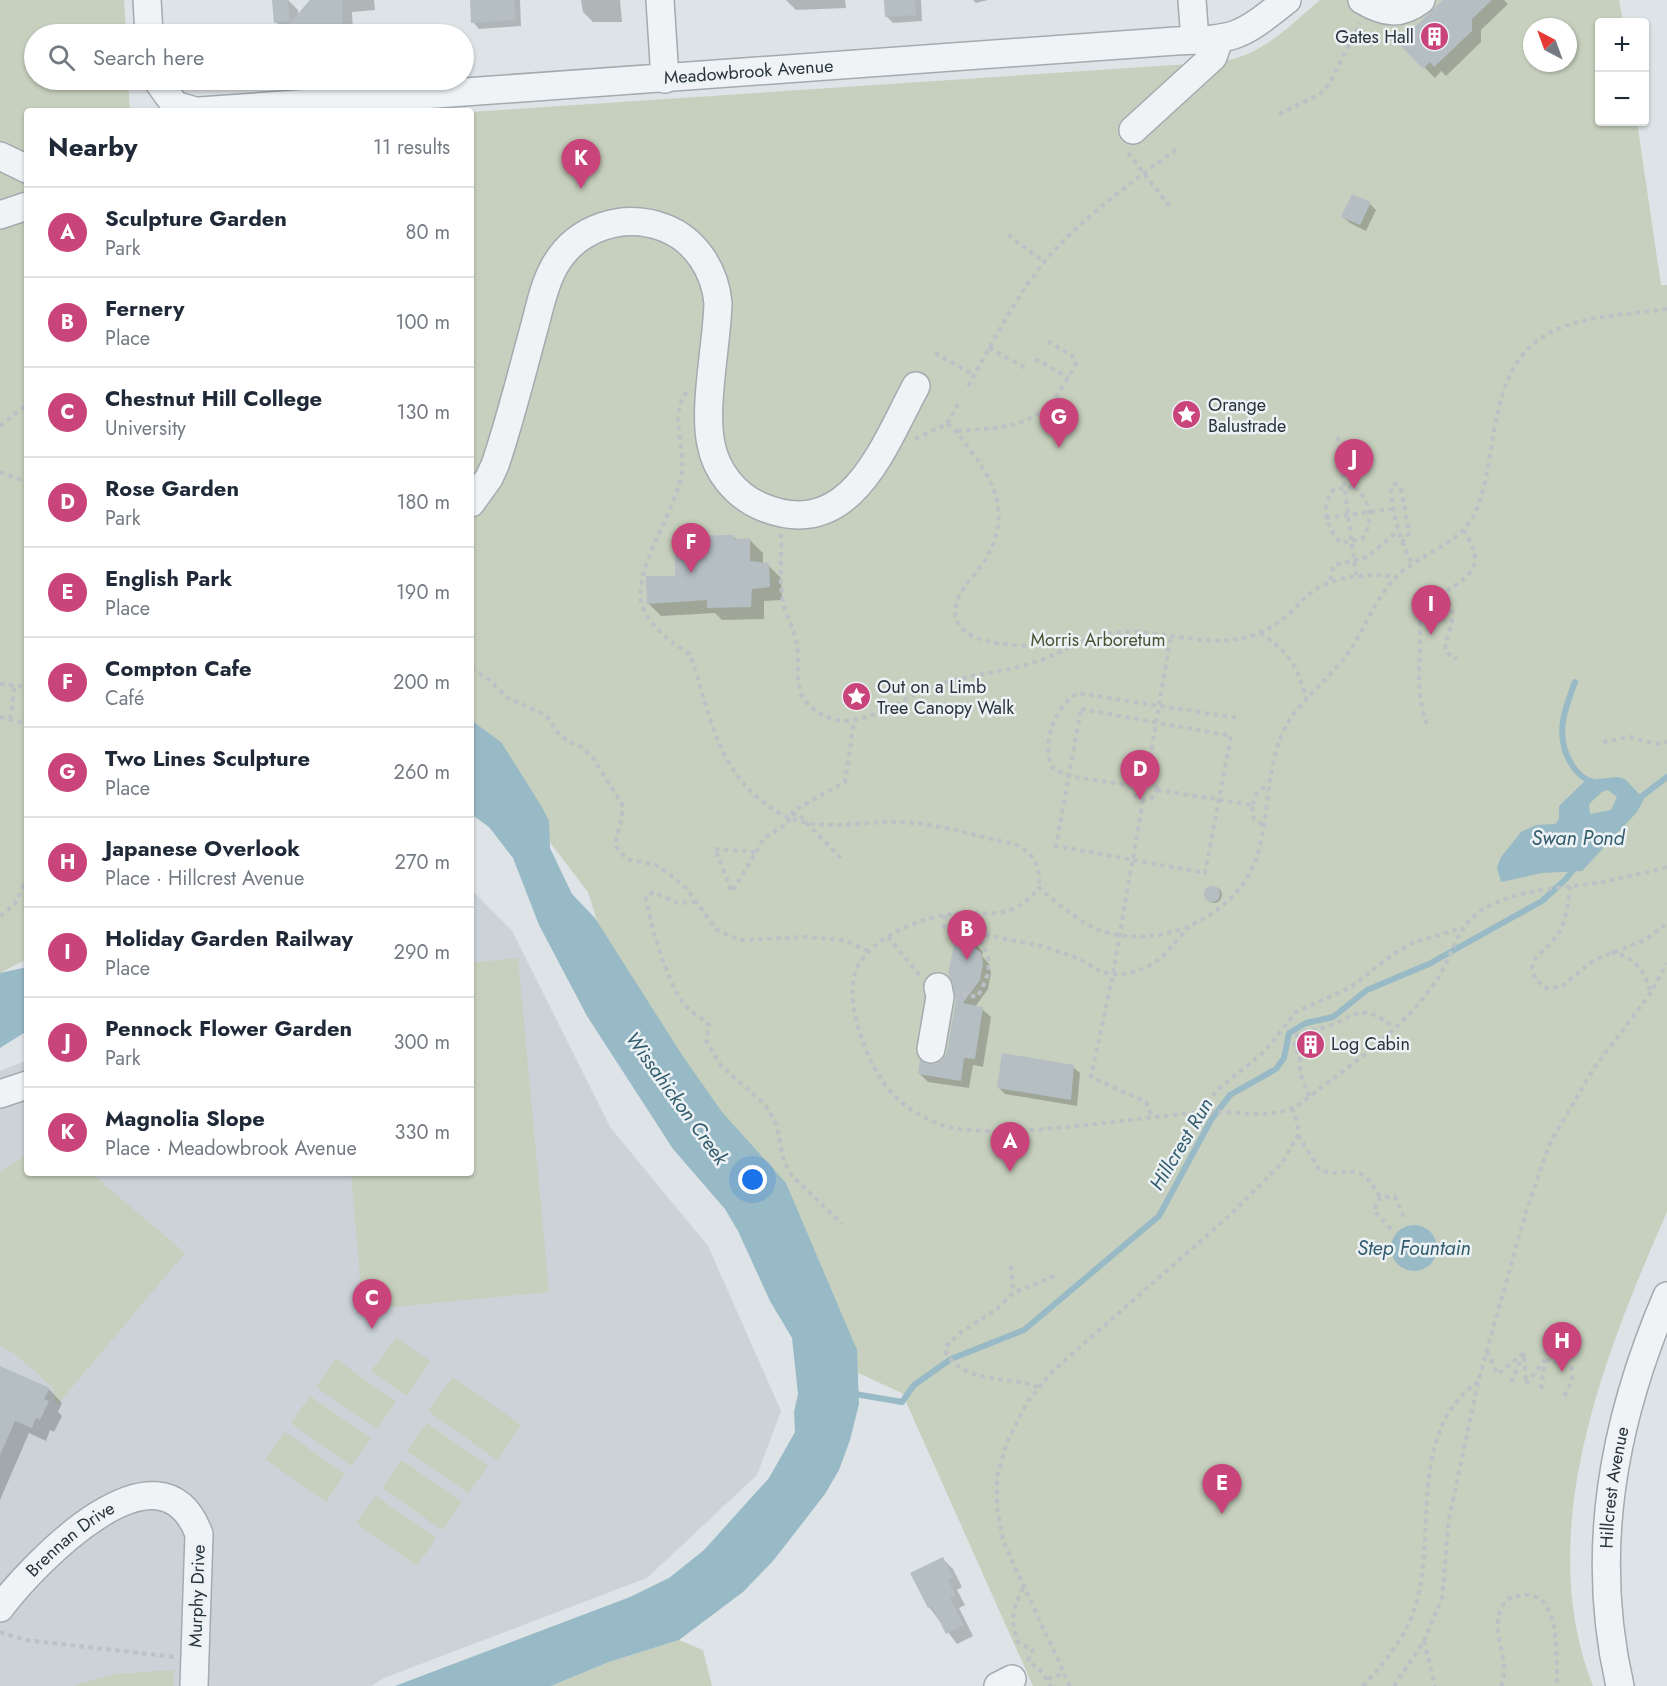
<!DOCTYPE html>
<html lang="en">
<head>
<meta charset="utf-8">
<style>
  :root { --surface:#fff; --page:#f6f6f7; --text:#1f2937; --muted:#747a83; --line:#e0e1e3; --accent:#c9447b }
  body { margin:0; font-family:Jost,sans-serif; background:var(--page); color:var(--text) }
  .controls { position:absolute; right:18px; top:18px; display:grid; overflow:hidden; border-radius:6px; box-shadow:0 2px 4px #0004 }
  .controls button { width:54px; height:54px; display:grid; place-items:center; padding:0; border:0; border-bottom:2px solid var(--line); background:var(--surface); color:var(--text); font:30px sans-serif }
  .compass { position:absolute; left:1523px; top:18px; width:54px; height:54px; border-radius:50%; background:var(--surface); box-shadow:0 2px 4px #0004; rotate:319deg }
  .you { position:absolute; left:753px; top:1180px; width:21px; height:21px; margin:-15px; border:4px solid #fff; border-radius:50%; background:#1a73e8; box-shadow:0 0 0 9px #1a73e833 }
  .badge { display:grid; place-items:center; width:39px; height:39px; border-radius:50%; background:var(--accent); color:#fff; font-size:20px; font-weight:700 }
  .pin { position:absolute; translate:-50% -50px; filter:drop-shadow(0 2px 3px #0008) }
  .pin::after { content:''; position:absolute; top:32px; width:21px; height:18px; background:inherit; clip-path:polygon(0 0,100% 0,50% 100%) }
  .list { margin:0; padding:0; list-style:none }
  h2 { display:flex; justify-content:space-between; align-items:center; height:78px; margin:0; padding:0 24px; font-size:26px }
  h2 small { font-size:20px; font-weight:400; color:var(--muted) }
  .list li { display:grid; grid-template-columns:39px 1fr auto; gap:18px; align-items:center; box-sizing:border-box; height:90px; padding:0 24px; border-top:2px solid var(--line) }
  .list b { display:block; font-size:22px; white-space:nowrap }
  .list p { margin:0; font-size:20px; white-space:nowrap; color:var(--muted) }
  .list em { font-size:20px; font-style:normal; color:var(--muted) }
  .icon { flex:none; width:33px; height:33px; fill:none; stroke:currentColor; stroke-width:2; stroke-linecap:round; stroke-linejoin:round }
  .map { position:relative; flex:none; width:1667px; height:1686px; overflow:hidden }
  .search { position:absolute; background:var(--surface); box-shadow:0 2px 4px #0004; left:24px; top:24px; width:450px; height:66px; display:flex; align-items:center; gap:15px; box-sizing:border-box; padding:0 21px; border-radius:33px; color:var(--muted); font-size:22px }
  .panel { position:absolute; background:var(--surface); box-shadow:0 2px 4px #0004; left:24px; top:108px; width:450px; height:1068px; border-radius:6px }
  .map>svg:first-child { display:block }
</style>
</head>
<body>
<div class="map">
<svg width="1667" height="1686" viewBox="0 0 1667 1686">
  <rect width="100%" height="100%" fill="#dde3e6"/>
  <polygon fill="#cbd3d8" points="471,889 512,931 610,1127 708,1246 781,1411 757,1475 647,1578 384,1678 371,1686 0,1686 0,1071 27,1060 27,1173 471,1173"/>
  <g fill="#c7d0be" fill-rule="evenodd">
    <polygon points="0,0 124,0 126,34 34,34 34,80 128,80 130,111 27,111 27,959 0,973"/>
    <path d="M1320,0H1619L1623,22H1600V122H1637L1661,285H1667V1212C1605,1353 1532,1532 1593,1686H1033L902,1393L858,1373L631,1031L588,892L513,794L471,773V112L1219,62C1262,56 1288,27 1320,0ZM1532,27H1568V63H1532Z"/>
    <polygon points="518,958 549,1292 363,1310 351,1173 471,1173 471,963"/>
    <polygon points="27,1155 27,1173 91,1173 185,1253 57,1405 51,1386 14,1353 0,1347 0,1171"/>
    <polygon points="396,1338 430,1361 406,1396 371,1371"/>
    <polygon points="336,1359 396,1402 377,1429 316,1387"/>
    <polygon points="453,1377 521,1425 497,1460 428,1411"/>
    <polygon points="310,1396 371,1438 351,1466 291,1423"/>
    <polygon points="427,1423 488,1466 468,1493 407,1451"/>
    <polygon points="285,1432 345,1474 326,1502 265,1459"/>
    <polygon points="402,1460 462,1502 442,1530 382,1488"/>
    <polygon points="376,1496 436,1538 417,1566 356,1523"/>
    <polygon points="679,1640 703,1650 712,1686 551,1686 609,1662"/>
    <polygon points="174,1670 174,1686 73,1686 114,1674"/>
  </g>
  <g fill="#98bac6" fill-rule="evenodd">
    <polygon points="471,720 501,742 542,807 549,821 550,848 572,894 595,918 682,1055 722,1112 786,1183 857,1350 859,1404 850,1440 839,1470 825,1494 773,1561 743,1592 679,1640 609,1662 551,1686 395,1686 630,1597 669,1578 704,1550 769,1478 795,1432 794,1412 798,1394 792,1338 770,1301 738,1231 725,1209 673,1149 587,1016 539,925 513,858 489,827 471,814"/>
    <path d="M1618,777L1625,779L1644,799L1637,812L1582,871L1542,873L1501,882L1497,867L1501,857L1521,832L1536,825L1555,824L1559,819V806L1586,780ZM1608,790L1617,797L1611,810L1590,814L1589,804L1602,792Z"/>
    <polygon points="27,967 27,1031 0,1048 0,973"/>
    <circle cx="1414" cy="1248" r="23"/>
  </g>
  <g fill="#0003">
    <polygon points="288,0 298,10 298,16 312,0 374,0 375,10 352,12 353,34 298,34 295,31 286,32 276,22"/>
    <polygon points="472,0 520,0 521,26 479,29 473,22"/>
    <polygon points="581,0 620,0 622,22 593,22 583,12"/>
    <polygon points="786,0 845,0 846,8 796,10"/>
    <polygon points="885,0 921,0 922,21 893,23 887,17"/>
    <polygon points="973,0 988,0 976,3"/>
    <polygon points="1445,0 1504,0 1508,4 1481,30 1481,42 1446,76 1441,71 1435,78 1400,43"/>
    <polygon points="1370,204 1376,210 1366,231 1350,223 1343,217"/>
    <polygon points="733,536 737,540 750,540 763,553 763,564 768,565 781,578 782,600 764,601 764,619 722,620 715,613 661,616 648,603 677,577"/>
    <circle cx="1214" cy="895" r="8"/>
    <polygon points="974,943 983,952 982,956 989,964 991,973 988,989 975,1007 982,1009 991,1017 983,1067 973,1065 969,1088 928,1082 919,1073 927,1066 936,1065 944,1061 948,1052"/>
    <polygon points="1073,1067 1080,1073 1077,1106 1005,1094 998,1087"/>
    <polygon points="0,1368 49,1389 62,1403 58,1412 62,1416 54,1432 50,1430 46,1441 29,1433 0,1500"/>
    <polygon points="943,1559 953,1569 962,1587 957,1590 965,1605 959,1608 973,1636 957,1644 929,1607"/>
  </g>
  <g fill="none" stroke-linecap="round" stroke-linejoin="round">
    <g stroke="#98bac6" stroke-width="6">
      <path d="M1575,682C1564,711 1554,737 1572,765C1577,773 1584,780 1594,782"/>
      <polyline points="1637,800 1667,777"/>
      <polyline points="855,1394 902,1402 914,1385 951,1359 1024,1330 1159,1216 1211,1120 1230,1095 1276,1069 1284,1058 1289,1033 1306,1023 1333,1017 1367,990 1429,964 1542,901 1565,880 1577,865"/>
    </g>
  </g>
  <g fill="#b4bec3">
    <polygon points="272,0 288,0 290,21 274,23"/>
    <polygon points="310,0 342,0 343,32 326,33 325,27 316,28 315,24 287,26"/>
    <polygon points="470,0 514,0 516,20 471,23"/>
    <polygon points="884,0 915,0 916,15 885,17"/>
    <polygon points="1443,0 1492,0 1472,19 1472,31 1434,67 1430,62 1423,69 1398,43"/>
    <polygon points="1352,194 1371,202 1360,225 1341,217"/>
    <polygon points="734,535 734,539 750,538 750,561 769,563 770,587 752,589 751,607 707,608 707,600 647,604 646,576 675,576 675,536"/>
    <circle cx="1212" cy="894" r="8"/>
    <polygon points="955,941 975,942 974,946 981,953 983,963 980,980 963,1003 983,1007 975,1059 964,1058 961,1081 918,1074 920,1060 928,1064 936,1064 943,1059 947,1052 956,1000 953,984 948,973"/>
    <polygon points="1002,1053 1074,1065 1071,1100 997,1088"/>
    <polygon points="0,1366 50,1388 44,1399 49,1401 40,1420 36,1418 32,1428 15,1421 0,1455"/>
    <polygon points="943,1557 953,1577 948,1580 956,1595 950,1598 964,1625 946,1634 932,1606 928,1608 910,1573"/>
  </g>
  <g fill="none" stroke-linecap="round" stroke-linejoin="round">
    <defs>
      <g id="minor">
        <polyline points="147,0 149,34"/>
        <polyline points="660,0 665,79"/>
        <polyline points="1192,0 1195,40"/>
        <path d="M1362,0C1384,13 1400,16 1421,0"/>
        <polyline points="157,80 175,105 195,111"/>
        <path id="s1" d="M200,111L1176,41C1237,39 1239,38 1287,0"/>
        <polyline points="1133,130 1213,57 1219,40"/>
        <polyline points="0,156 27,169"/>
        <polyline points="0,215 27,206"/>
        <path d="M471,503L489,478L495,465C510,421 521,376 533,332C539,311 543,287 554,267C576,227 624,212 665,228C696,240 715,271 718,303C717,344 703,407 711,444C716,471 735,495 760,506C850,545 883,447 916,386"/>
        <polyline points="931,1049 940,997 938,987"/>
        <polyline points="0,1094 27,1085"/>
        <path id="s2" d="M0,1608C34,1563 160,1431 199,1534L194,1686"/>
        <polyline points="998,1686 1012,1679"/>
        <path id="s3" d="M1620,1686C1589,1551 1613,1422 1667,1296"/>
      </g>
    </defs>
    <use href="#minor" stroke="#a3abb0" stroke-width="30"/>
    <g stroke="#bbc1c5" stroke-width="4" stroke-dasharray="4.5 4.5" stroke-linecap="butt">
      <polyline points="1279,114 1320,94 1330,83 1360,23"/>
      <polyline points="1128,153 1171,208"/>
      <polyline points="1008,235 1044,262"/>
      <path d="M1667,309C1623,316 1567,314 1532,345C1488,384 1497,461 1476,511C1460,547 1419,552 1395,578C1374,600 1364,631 1347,655C1330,677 1308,694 1292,716C1265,755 1271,808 1258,853C1240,916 1157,954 1097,929C1075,919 1057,903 1039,888C1031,897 1022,906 1010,910C994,916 978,912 961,913C928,915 884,931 863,958C838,988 863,1050 881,1079C893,1099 917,1116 939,1124C957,1131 980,1131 1000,1131C1068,1130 1135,1118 1202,1112C1231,1109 1267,1121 1294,1107C1304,1102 1314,1093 1323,1086C1364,1056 1408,1023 1436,981C1452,958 1456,926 1482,910C1515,890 1552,889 1589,884C1615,880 1641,874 1667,867"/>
      <polyline points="989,348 1027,369"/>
      <polyline points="935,353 974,375"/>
      <polyline points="1035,359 1068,377"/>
      <path d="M968,386C992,344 1014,299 1045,261C1083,216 1131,183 1178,148"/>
      <path d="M687,392C669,412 685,447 682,471C678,507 636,563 641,600C643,616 661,634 673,643C679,648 688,651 691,657C696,669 699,684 703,696C717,745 733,787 781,814C817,833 859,821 898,822C936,823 976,836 1014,844C1034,852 1041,867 1039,888"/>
      <path d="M947,424C958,431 963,441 971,451C998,487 1010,518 985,560C976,574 962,586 957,601C940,654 1045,646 1071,645"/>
      <polyline points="0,426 27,404"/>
      <path d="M957,431C1001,427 1037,430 1062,387C1067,379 1073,371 1076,363L1072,356L1046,340"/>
      <polyline points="1338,437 1356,576"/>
      <polyline points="915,439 947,424 958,404"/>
      <polyline points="0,472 27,482"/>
      <path d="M1355,487C1371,502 1374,520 1362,539L1341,543C1326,528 1320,507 1334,489Z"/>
      <polyline points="1326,518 1392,509"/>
      <path d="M781,534C782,556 779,581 783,602C786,617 795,630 797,645C800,661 794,684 804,699C814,714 837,724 855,720C882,715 908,696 934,686C967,674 1003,673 1036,662C1057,655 1076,642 1098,636C1152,621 1207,655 1259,633C1303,615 1300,581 1359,576C1372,575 1383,574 1395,578"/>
      <path d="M1401,542L1407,539L1409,532L1401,488L1395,484L1391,489C1393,517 1400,539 1412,563"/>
      <polyline points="1330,580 1334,565 1367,557 1397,532"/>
      <path d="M1443,594C1462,618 1447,626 1445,651L1457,659"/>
      <path d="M1260,633C1289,652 1297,665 1306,698"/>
      <polyline points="471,669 487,678 508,698 546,715 558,733 569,742 579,745 593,758 622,804 622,818 615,843 617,848 627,859 656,865 668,873 686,888 717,930 740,940 804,937 844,940 868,951"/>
      <polyline points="0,684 27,687"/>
      <polygon points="1081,709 1231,736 1205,873 1056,846"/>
      <polyline points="0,717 27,724"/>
      <polyline points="10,719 15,685"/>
      <path d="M1427,724C1418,700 1418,678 1420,652C1421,638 1417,624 1425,612C1446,580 1497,580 1464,531"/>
      <polyline points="1603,742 1630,737 1656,744 1667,742"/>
      <polyline points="1147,776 1171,635"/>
      <circle cx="1145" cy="788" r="12"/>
      <path d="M1133,786L1069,776L1053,768C1040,745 1055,705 1078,693L1237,718"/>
      <path d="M1157,790L1253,805C1252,815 1252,823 1265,824"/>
      <polyline points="1143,800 1113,974 1091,1077 1146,1102 1152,1117"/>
      <path d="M1253,805C1255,795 1258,786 1270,788"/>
      <polyline points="791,815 793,811 845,782 854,721"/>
      <polygon points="715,849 756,852 732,892"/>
      <path d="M1570,886C1568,902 1567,920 1558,934C1550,947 1536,952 1532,968L1536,980L1546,988L1561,987L1594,960L1645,940L1667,923"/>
      <path d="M696,902L677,903L653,892L646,897C649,921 667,980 681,1000C687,1009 697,1016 706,1021L709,1026L706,1040L721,1066L765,1104L776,1124L784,1162L792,1176L842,1224"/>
      <polyline points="945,915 944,927 1042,946 1080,959 1101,972 1122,975 1146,968 1161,958 1189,927"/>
      <polyline points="0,916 15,904 27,878"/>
      <polyline points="972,932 975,912"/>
      <polyline points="888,937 920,976"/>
      <path d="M1611,952C1634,957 1646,970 1650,993"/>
      <path d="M962,994L977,997C985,984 993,967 986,952C982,944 980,944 981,935"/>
      <path d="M1309,1096L1300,1073V1054L1294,1048L1297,1035C1307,1030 1318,1030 1329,1026C1359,1013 1364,1004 1393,1027"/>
      <polyline points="1203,1111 1216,1091 1265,1051 1296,1012 1351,987 1392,955 1412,943 1462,928"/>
      <path d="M1298,1135L1319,1169C1348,1182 1356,1154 1380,1197"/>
      <polyline points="1391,1229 1374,1211 1380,1197 1395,1197 1405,1220"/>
      <polyline points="1011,1266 1013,1293"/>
      <polyline points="1487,1351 1498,1374 1524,1353 1526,1384 1545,1360"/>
      <polyline points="1545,1360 1561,1363 1576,1352"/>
      <polyline points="1511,1382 1524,1353"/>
      <path d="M1038,1387C1007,1375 964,1385 945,1351L948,1344L960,1333L998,1308L1013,1293L1059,1274"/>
      <polyline points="1541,1389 1545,1360"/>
      <path d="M1564,1396C1572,1383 1576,1373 1568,1361"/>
      <path d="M1023,1588C1012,1612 1010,1617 1018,1642L1033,1650L1028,1661L1042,1672L1051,1686"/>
      <polyline points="0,1632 26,1640 174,1657"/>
      <polyline points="1424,1641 1435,1686"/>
      <polyline points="1048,1679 1064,1673"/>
      <polyline points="1070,1686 1003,1541 997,1508 997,1476 1007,1442 1028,1401 1054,1370 1229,1216 1282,1163 1298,1135 1298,1125 1292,1108"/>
      <path d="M1363,1686C1385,1662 1405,1639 1415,1607C1438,1535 1406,1432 1478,1382"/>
      <polyline points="1394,1686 1424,1641 1442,1598 1449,1519 1478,1382 1526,1212 1550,1143 1594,1068 1650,994 1667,963"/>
      <path d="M1501,1686C1513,1656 1483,1624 1508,1599C1563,1576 1556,1654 1557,1686"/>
    </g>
    <use href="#minor" stroke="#eff3f5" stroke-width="27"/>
    <polyline stroke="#bbc1c5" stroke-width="4" stroke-dasharray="4.5 4.5" stroke-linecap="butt" points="756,852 764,838 788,823 791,815 798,814 841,858"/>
  </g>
  <defs>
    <symbol id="building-disc" viewBox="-11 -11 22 22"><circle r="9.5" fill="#c9447b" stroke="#ecf1f4"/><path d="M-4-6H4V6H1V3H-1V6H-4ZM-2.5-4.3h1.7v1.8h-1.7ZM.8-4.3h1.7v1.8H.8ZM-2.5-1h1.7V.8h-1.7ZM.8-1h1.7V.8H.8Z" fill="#fff"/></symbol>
    <symbol id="sight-disc" viewBox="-11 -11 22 22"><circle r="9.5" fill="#c9447b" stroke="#ecf1f4"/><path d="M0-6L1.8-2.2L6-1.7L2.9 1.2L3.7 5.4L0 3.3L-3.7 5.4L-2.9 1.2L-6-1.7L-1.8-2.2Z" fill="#fff"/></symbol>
  </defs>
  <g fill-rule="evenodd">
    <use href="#building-disc" x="1418" y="20" width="33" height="33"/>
    <use href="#sight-disc" x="1170" y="398" width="33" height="33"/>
    <use href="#sight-disc" x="840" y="680" width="33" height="33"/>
    <use href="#building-disc" x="1294" y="1028" width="33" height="33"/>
  </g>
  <g text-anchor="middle" stroke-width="5" stroke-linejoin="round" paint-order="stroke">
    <g font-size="18" fill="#27343c" stroke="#ecf1f4" text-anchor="start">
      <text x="1414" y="43" text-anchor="end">Gates Hall</text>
      <text x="1208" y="411">Orange<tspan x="1208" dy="21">Balustrade</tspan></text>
      <text x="877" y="693">Out on a Limb<tspan x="877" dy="21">Tree Canopy Walk</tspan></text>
      <text x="1331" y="1050">Log Cabin</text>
    </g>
    <g font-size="18" fill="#27343c" stroke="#ecf1f4">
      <text dy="6" stroke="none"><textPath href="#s1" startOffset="550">Meadowbrook Avenue</textPath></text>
      <text dy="6" stroke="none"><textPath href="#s3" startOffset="200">Hillcrest Avenue</textPath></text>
      <text dy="6" stroke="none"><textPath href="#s2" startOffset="99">Brennan Drive</textPath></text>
      <text transform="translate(197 1596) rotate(-88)" y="6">Murphy Drive</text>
    </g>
    <g font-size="18" fill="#445735" stroke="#ecf1f4">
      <text x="1098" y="646">Morris Arboretum</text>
    </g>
    <g font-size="20" font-style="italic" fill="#335d6f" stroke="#ecf1f4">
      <text x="1578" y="845">Swan Pond</text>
      <text transform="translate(677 1098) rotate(54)" y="7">Wissahickon Creek</text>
      <text transform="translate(1181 1144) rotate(-59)" y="7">Hillcrest Run</text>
      <text x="1414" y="1255">Step Fountain</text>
    </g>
  </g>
</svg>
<div class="controls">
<button>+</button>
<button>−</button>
</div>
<svg class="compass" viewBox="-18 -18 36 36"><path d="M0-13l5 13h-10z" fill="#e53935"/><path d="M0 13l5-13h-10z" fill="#747a83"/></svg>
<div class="you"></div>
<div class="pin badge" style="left:1010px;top:1172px">A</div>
<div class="pin badge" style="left:967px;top:960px">B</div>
<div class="pin badge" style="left:372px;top:1329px">C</div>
<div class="pin badge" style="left:1140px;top:800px">D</div>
<div class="pin badge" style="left:1222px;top:1514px">E</div>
<div class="pin badge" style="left:691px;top:573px">F</div>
<div class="pin badge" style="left:1059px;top:448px">G</div>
<div class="pin badge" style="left:1562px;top:1372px">H</div>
<div class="pin badge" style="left:1431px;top:635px">I</div>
<div class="pin badge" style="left:1354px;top:489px">J</div>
<div class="pin badge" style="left:581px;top:189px">K</div>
<div class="search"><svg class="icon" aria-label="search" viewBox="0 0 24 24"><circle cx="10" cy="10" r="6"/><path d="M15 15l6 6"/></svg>Search here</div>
<section class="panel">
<h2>Nearby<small>11 results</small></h2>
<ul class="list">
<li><span class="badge">A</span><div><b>Sculpture Garden</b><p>Park</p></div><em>80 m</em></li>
<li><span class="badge">B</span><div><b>Fernery</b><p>Place</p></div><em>100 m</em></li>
<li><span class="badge">C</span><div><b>Chestnut Hill College</b><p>University</p></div><em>130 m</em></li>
<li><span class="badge">D</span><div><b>Rose Garden</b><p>Park</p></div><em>180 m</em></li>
<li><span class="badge">E</span><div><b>English Park</b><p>Place</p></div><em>190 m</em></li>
<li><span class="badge">F</span><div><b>Compton Cafe</b><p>Café</p></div><em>200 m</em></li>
<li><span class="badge">G</span><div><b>Two Lines Sculpture</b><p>Place</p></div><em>260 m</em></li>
<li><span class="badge">H</span><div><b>Japanese Overlook</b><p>Place · Hillcrest Avenue</p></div><em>270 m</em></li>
<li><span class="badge">I</span><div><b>Holiday Garden Railway</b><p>Place</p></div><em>290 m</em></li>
<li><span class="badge">J</span><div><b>Pennock Flower Garden</b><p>Park</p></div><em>300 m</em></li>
<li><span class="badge">K</span><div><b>Magnolia Slope</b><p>Place · Meadowbrook Avenue</p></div><em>330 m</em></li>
</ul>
</section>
</div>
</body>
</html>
